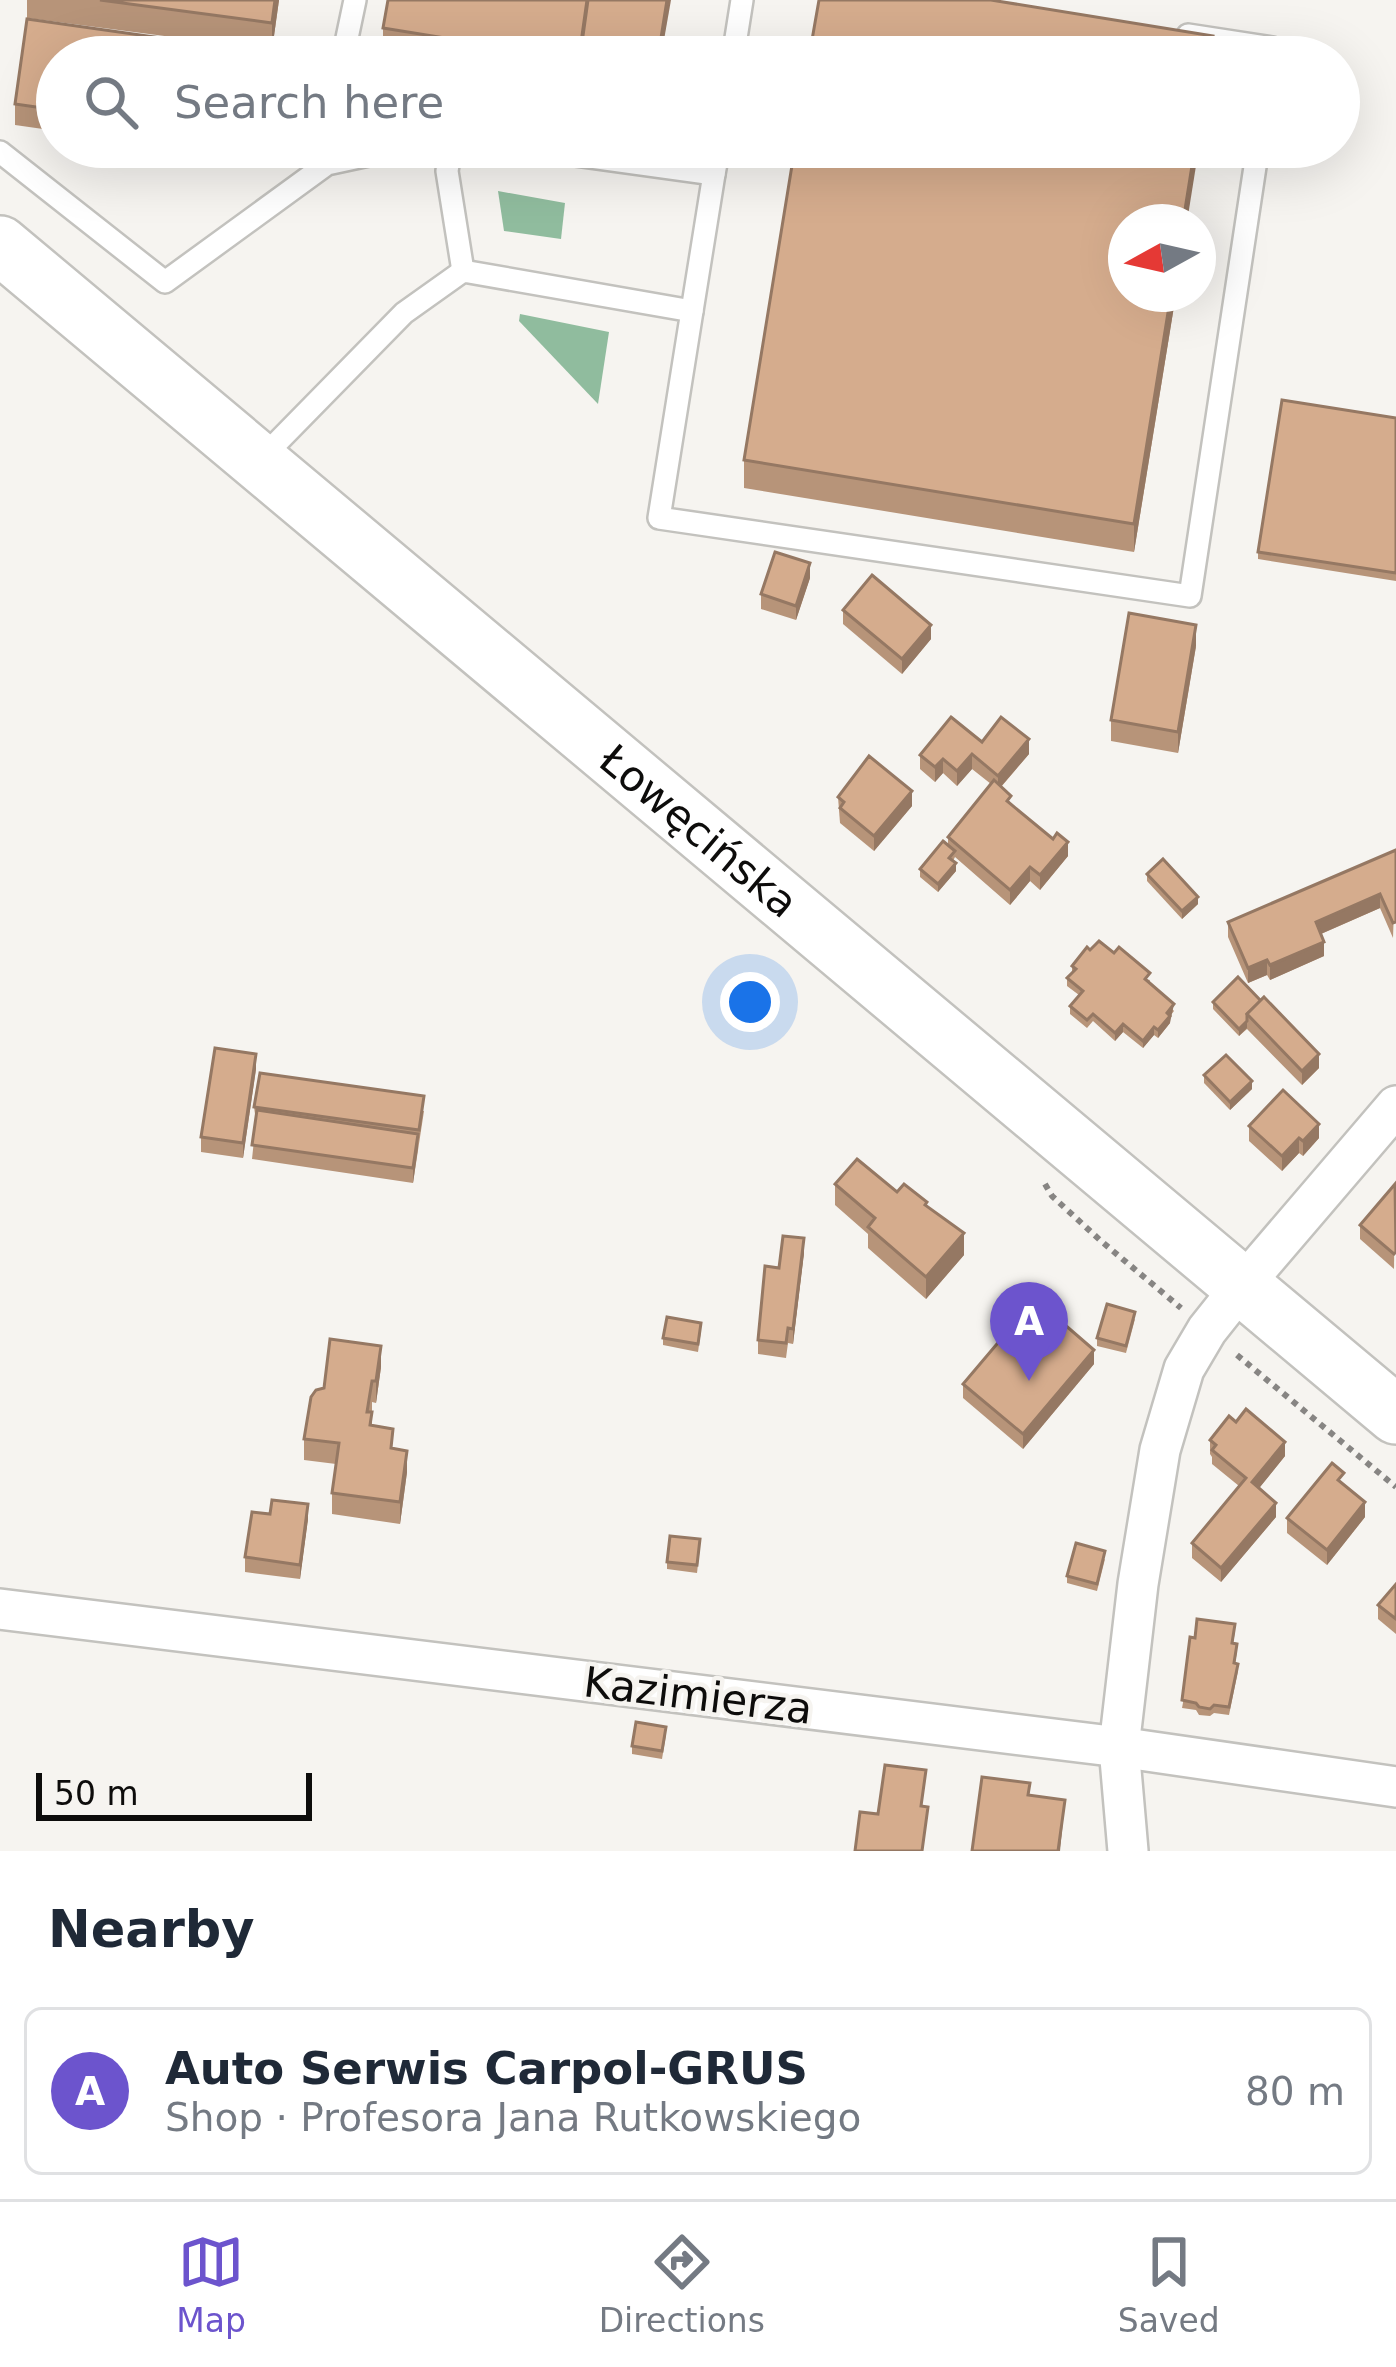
<!DOCTYPE html>
<html lang="en">
<head>
<meta charset="utf-8">
<style>
  :root { --surface:#fff; --page:#f6f6f7; --text:#1f2937; --muted:#747a83; --line:#e0e1e3; --accent:#6c54cd }
  body { margin:0; font-family:"DejaVu Sans",sans-serif; background:var(--page); color:var(--text) }
  .compass { position:absolute; left:1108px; top:204px; width:108px; height:108px; border-radius:50%; background:var(--surface); box-shadow:0 12px 48px #0002; rotate:262deg }
  .scale { position:absolute; left:36px; bottom:30px; width:276px; box-sizing:border-box; padding-left:12px; border:6px solid #0d0c0b; border-top:0; font-size:33px; line-height:42px; white-space:nowrap; color:#0d0c0b; -webkit-text-stroke:9px #f6f4f0; paint-order:stroke }
  .you { position:absolute; left:750px; top:1002px; width:42px; height:42px; margin:-30px; border:9px solid #fff; border-radius:50%; background:#1a73e8; box-shadow:0 0 0 18px #1a73e833 }
  .badge { display:grid; place-items:center; width:78px; height:78px; border-radius:50%; background:var(--accent); color:#fff; font-size:39px; font-weight:700 }
  .pin { position:absolute; translate:-50% -99px; filter:drop-shadow(0 3px 6px #0008) }
  .pin::after { content:''; position:absolute; top:63px; width:42px; height:36px; background:inherit; clip-path:polygon(0 0,100% 0,50% 100%) }
  .list { margin:0; padding:0; list-style:none }
  h2 { display:flex; justify-content:space-between; align-items:center; height:156px; margin:0; padding:0 48px; font-size:51px }
  h2 small { font-size:39px; font-weight:400; color:var(--muted) }
  .list li { display:grid; grid-template-columns:78px 1fr auto; gap:36px; align-items:center; box-sizing:border-box; height:168px; margin:0 24px 24px; padding:0 24px; border:3px solid var(--line); border-radius:18px }
  .list b { display:block; font-size:45px; white-space:nowrap }
  .list p { margin:0; font-size:39px; white-space:nowrap; color:var(--muted) }
  .list em { font-size:39px; font-style:normal; color:var(--muted) }
  .icon { flex:none; width:66px; height:66px; fill:none; stroke:currentColor; stroke-width:2; stroke-linecap:round; stroke-linejoin:round }
  .map { position:relative; flex:none; width:1396px; height:1851px; overflow:hidden }
  .search { position:absolute; background:var(--surface); box-shadow:0 12px 48px #0002; left:36px; right:36px; top:36px; height:132px; display:flex; align-items:center; gap:30px; box-sizing:border-box; padding:0 42px; border-radius:66px; color:var(--muted); font-size:45px }
  .sheet { height:348px; background:var(--surface) }
  nav { display:flex; justify-content:space-around; align-items:center; box-sizing:border-box; height:168px; border-top:3px solid var(--line); background:var(--surface); font-size:33px; color:var(--muted) }
  nav a { display:grid; justify-items:center; gap:6px }
  nav .on { color:var(--accent) }
  .map>svg:first-child { display:block }
</style>
</head>
<body>
<div class="map">
<svg width="1396" height="1851" viewBox="0 0 1396 1851">
  <rect width="100%" height="100%" fill="#f6f4f0"/>
  <g fill="#90bc9e">
    <polygon points="498,191 565,203 561,239 504,231"/>
    <polygon points="520,314 609,332 598,404 519,321"/>
  </g>
  <g fill="none" stroke-linecap="round" stroke-linejoin="round">
    <defs>
      <g id="lane">
        <polyline points="1188,35 1273,48 1271,57"/>
        <polyline points="343,57 355,0"/>
        <polyline points="733,57 742,0"/>
        <polyline points="451,147 447,171 463,271"/>
        <polyline points="518,147 714,174 719,147"/>
        <polyline points="0,152 165,282 327,164 406,147"/>
        <polyline points="692,311 714,174"/>
        <polyline points="258,462 404,313 463,271 692,311 659,518 1190,596 1258,147"/>
      </g>
      <g id="street">
        <polyline points="0,1609 1119,1747 1396,1787"/>
        <polyline points="1128,1851 1119,1747 1138,1584 1160,1450 1184,1369 1207,1330 1242,1286 1396,1106"/>
      </g>
      <g id="secondary">
        <path id="s1" d="M0,245L1396,1415"/>
      </g>
    </defs>
    <use href="#lane" stroke="#c3c2be" stroke-width="26"/>
    <use href="#street" stroke="#c3c2be" stroke-width="44"/>
    <use href="#secondary" stroke="#c3c2be" stroke-width="62"/>
    <g stroke="#878583" stroke-width="6" stroke-dasharray="6 6" stroke-linecap="butt">
      <polyline points="1045,1184 1052,1196 1101,1241 1181,1308"/>
      <polyline points="1237,1355 1396,1487"/>
    </g>
    <use href="#lane" stroke="#fff" stroke-width="21"/>
    <use href="#street" stroke="#fff" stroke-width="39"/>
    <use href="#secondary" stroke="#fff" stroke-width="57"/>
  </g>
  <g fill="#b79479">
    <polygon points="27,0 279,0 272,50 27,18"/>
    <polygon points="27,19 204,44 204,57 57,57 57,131 15,125 15,104"/>
    <polygon points="383,28 661,57 392,57 383,56"/>
    <polygon points="165,147 191,147 191,151"/>
    <polygon points="1176,294 1134,552 744,488 744,460"/>
    <polygon points="1396,418 1396,581 1258,559 1258,552"/>
    <polygon points="810,578 796,620 761,609 761,594"/>
    <polygon points="843,610 931,639 902,674 843,624"/>
    <polygon points="1196,646 1178,753 1111,741 1111,720"/>
    <polygon points="982,742 1029,754 1001,787 1011,804 1068,856 1040,890 1030,881 1010,905 955,857 953,861 956,871 938,892 920,877 920,869 948,845 948,837 991,784 972,769 957,786 943,773 935,782 920,769 920,755"/>
    <polygon points="838,797 912,806 874,851 840,823"/>
    <polygon points="1396,850 1393,938 1380,908 1321,934 1324,956 1270,980 1267,975 1248,983 1228,937 1228,922"/>
    <polygon points="1147,874 1198,904 1182,919 1147,881"/>
    <polygon points="1072,966 1150,980 1149,982 1174,1011 1170,1016 1170,1023 1158,1038 1154,1035 1143,1048 1123,1032 1115,1041 1093,1021 1087,1028 1070,1014 1070,1006 1079,995 1067,986 1067,978 1072,973"/>
    <polygon points="1238,977 1319,1068 1302,1085 1247,1029 1239,1036 1213,1009 1213,1002"/>
    <polygon points="256,1069 243,1158 201,1152 201,1137"/>
    <polygon points="1204,1075 1252,1089 1230,1110 1204,1083"/>
    <polygon points="254,1107 424,1111 413,1183 252,1159 256,1121"/>
    <polygon points="1249,1126 1319,1138 1303,1156 1299,1153 1282,1171 1249,1141"/>
    <polygon points="835,1184 897,1192 927,1206 964,1255 926,1299 868,1248 868,1234 835,1205"/>
    <polygon points="1395,1184 1394,1269 1360,1239 1360,1225"/>
    <polygon points="804,1253 793,1344 788,1343 786,1358 758,1354 758,1340 779,1268"/>
    <polygon points="1135,1319 1126,1353 1097,1346 1097,1338"/>
    <polygon points="701,1331 698,1352 663,1345 663,1338"/>
    <polygon points="1094,1364 1023,1449 963,1398 963,1384"/>
    <polygon points="381,1367 376,1403 372,1402 372,1426 393,1449 407,1472 400,1524 332,1514 332,1493 336,1464 304,1460 304,1439"/>
    <polygon points="1210,1440 1285,1456 1259,1488 1276,1517 1221,1582 1192,1558 1192,1543 1239,1486 1212,1464 1212,1457 1210,1454"/>
    <polygon points="1344,1485 1365,1517 1327,1565 1287,1533 1287,1518"/>
    <polygon points="308,1519 300,1579 245,1572 245,1557"/>
    <polygon points="700,1547 697,1573 667,1569 667,1562"/>
    <polygon points="1105,1559 1097,1591 1067,1583 1067,1576"/>
    <polygon points="1396,1584 1396,1634 1378,1619 1378,1605"/>
    <polygon points="1235,1631 1233,1644 1237,1652 1235,1663 1238,1671 1229,1715 1214,1713 1210,1716 1199,1715 1196,1710 1182,1708 1195,1638"/>
    <polygon points="666,1735 662,1759 632,1754 632,1746"/>
  </g>
  <g fill="#957863">
    <polygon points="275,0 279,0 272,50 272,23"/>
    <polygon points="667,0 671,0 661,57 658,57"/>
    <polygon points="1195,147 1199,147 1187,222 1183,222"/>
    <polygon points="1171,294 1176,294 1134,552 1134,524"/>
    <polygon points="810,563 810,578 796,620 796,606"/>
    <polygon points="931,625 931,639 902,674 902,659"/>
    <polygon points="1196,625 1196,646 1178,753 1178,732"/>
    <polygon points="1029,739 1029,754 998,790 998,776"/>
    <polygon points="972,754 972,769 957,786 957,771"/>
    <polygon points="943,759 943,773 935,782 935,767"/>
    <polygon points="912,791 912,806 874,851 874,836"/>
    <polygon points="1068,842 1068,856 1040,890 1040,875"/>
    <polygon points="956,863 956,871 938,892 938,884"/>
    <polygon points="1030,867 1030,881 1010,905 1010,890"/>
    <polygon points="1380,894 1380,908 1316,936 1316,922"/>
    <polygon points="1198,897 1198,904 1182,919 1182,911"/>
    <polygon points="1324,942 1324,956 1270,980 1270,965"/>
    <polygon points="1267,960 1267,975 1248,983 1248,968"/>
    <polygon points="1174,1004 1170,1023 1158,1038 1158,1030 1167,1013"/>
    <polygon points="1247,1021 1247,1028 1239,1036 1239,1029"/>
    <polygon points="1123,1024 1123,1032 1115,1041 1115,1033"/>
    <polygon points="1154,1027 1154,1035 1143,1048 1143,1041"/>
    <polygon points="256,1054 256,1069 243,1158 243,1143"/>
    <polygon points="1319,1054 1319,1068 1302,1085 1302,1071"/>
    <polygon points="1252,1081 1252,1089 1230,1110 1230,1102"/>
    <polygon points="1319,1124 1319,1138 1303,1156 1303,1141"/>
    <polygon points="418,1134 418,1148 413,1183 413,1168"/>
    <polygon points="1299,1138 1299,1153 1282,1171 1282,1156"/>
    <polygon points="964,1233 964,1255 926,1299 926,1277"/>
    <polygon points="804,1238 804,1253 793,1344 793,1329"/>
    <polygon points="381,1346 381,1367 376,1403 376,1381"/>
    <polygon points="1094,1350 1094,1364 1023,1449 1023,1434"/>
    <polygon points="1285,1442 1285,1456 1252,1497 1252,1482"/>
    <polygon points="407,1451 407,1472 400,1524 400,1502"/>
    <polygon points="1365,1502 1365,1517 1327,1565 1327,1550"/>
    <polygon points="1276,1503 1276,1517 1221,1582 1221,1568"/>
    <polygon points="308,1504 308,1519 300,1579 300,1565"/>
    <polygon points="1065,1800 1060,1851 1058,1851"/>
  </g>
  <g fill="#d5ac8d" stroke="#957863" stroke-width="3">
    <polygon points="100,0 275,0 272,23"/>
    <polygon points="388,0 587,0 579,57 563,57 383,28"/>
    <polygon points="588,0 667,0 658,57 580,57"/>
    <polygon points="819,0 991,0 1213,36 1209,57 809,57"/>
    <polygon points="27,19 204,44 202,57 57,57 57,110 15,104"/>
    <polygon points="795,147 1195,147 1183,222 1126,222 1126,294 1171,294 1134,524 744,460"/>
    <polygon points="1282,400 1396,418 1396,573 1258,552"/>
    <polygon points="775,552 810,563 796,606 761,594"/>
    <polygon points="872,575 931,625 902,659 843,610"/>
    <polygon points="1129,613 1196,625 1178,732 1111,720"/>
    <polygon points="951,717 982,742 1001,717 1029,739 998,776 972,754 957,771 943,759 935,767 920,755"/>
    <polygon points="869,756 912,791 874,836 840,808 844,802 838,797"/>
    <polygon points="994,780 1011,796 1007,801 1053,839 1057,833 1068,842 1040,875 1030,867 1010,890 948,837"/>
    <polygon points="943,841 955,851 949,858 956,863 938,884 920,869"/>
    <polygon points="1396,850 1396,922 1393,923 1380,894 1316,922 1324,942 1270,965 1267,960 1248,968 1228,922"/>
    <polygon points="1163,859 1198,897 1182,911 1147,874"/>
    <polygon points="1099,941 1114,953 1119,947 1150,973 1145,979 1174,1004 1167,1013 1170,1016 1158,1030 1154,1027 1143,1041 1123,1024 1115,1033 1093,1014 1087,1020 1070,1006 1083,991 1067,978 1076,969 1072,966 1087,947 1090,950"/>
    <polygon points="1238,977 1261,1001 1247,1014 1247,1021 1239,1029 1213,1002"/>
    <polygon points="1264,997 1319,1054 1302,1071 1247,1014"/>
    <polygon points="215,1048 256,1054 243,1143 201,1137"/>
    <polygon points="1226,1055 1252,1081 1230,1102 1204,1075"/>
    <polygon points="260,1073 424,1096 419,1130 254,1107"/>
    <polygon points="1283,1090 1319,1124 1303,1141 1299,1138 1282,1156 1249,1126"/>
    <polygon points="257,1110 418,1134 413,1168 252,1145"/>
    <polygon points="857,1159 897,1192 904,1184 927,1202 925,1205 964,1233 926,1277 868,1227 875,1218 835,1184"/>
    <polygon points="1395,1184 1396,1252 1394,1254 1360,1225"/>
    <polygon points="783,1236 804,1238 793,1329 788,1328 786,1343 758,1340 765,1266 779,1268"/>
    <polygon points="1035,1299 1094,1350 1023,1434 963,1384"/>
    <polygon points="1107,1304 1135,1312 1126,1346 1097,1338"/>
    <polygon points="667,1317 701,1323 698,1344 663,1338"/>
    <polygon points="330,1339 381,1346 376,1381 372,1381 367,1412 372,1412 370,1425 393,1429 391,1448 407,1451 400,1502 332,1493 339,1443 304,1439 311,1397 316,1390 324,1388"/>
    <polygon points="1246,1409 1285,1442 1252,1482 1276,1503 1221,1568 1192,1543 1246,1478 1212,1450 1216,1445 1210,1440 1229,1416 1236,1422"/>
    <polygon points="1332,1463 1344,1473 1338,1480 1365,1502 1327,1550 1287,1518"/>
    <polygon points="272,1500 308,1504 300,1565 245,1557 252,1512 270,1514"/>
    <polygon points="670,1536 700,1539 697,1565 667,1562"/>
    <polygon points="1076,1543 1105,1551 1097,1584 1067,1576"/>
    <polygon points="1396,1584 1396,1619 1378,1605"/>
    <polygon points="1197,1619 1235,1624 1232,1643 1237,1644 1234,1663 1238,1664 1229,1707 1214,1705 1210,1709 1199,1707 1196,1703 1182,1700 1190,1637 1195,1638"/>
    <polygon points="636,1722 666,1727 662,1751 632,1746"/>
    <polygon points="885,1765 926,1770 921,1806 928,1807 922,1851 855,1851 860,1812 878,1814"/>
    <polygon points="982,1777 1030,1783 1028,1795 1065,1800 1058,1851 972,1851"/>
  </g>
  <g text-anchor="middle" stroke-width="9" stroke-linejoin="round" paint-order="stroke">
    <g font-size="42" fill="#0d0c0b" stroke="#f6f4f0">
      <text dy="15" stroke="none"><textPath href="#s1" startOffset="912">Łowęcińska</textPath></text>
      <text transform="translate(698 1695) rotate(7)" y="15">Kazimierza</text>
    </g>
  </g>
</svg>
<svg class="compass" viewBox="-18 -18 36 36"><path d="M0-13l5 13h-10z" fill="#e53935"/><path d="M0 13l5-13h-10z" fill="#747a83"/></svg>
<div class="scale">50 m</div>
<div class="you"></div>
<div class="pin badge" style="left:1029px;top:1381px">A</div>
<div class="search"><svg class="icon" aria-label="search" viewBox="0 0 24 24"><circle cx="10" cy="10" r="6"/><path d="M15 15l6 6"/></svg>Search here</div>
</div>
<section class="sheet">
<h2>Nearby<small></small></h2>
<ul class="list">
<li><span class="badge">A</span><div><b>Auto Serwis Carpol-GRUS</b><p>Shop · Profesora Jana Rutkowskiego</p></div><em>80 m</em></li>
</ul>
</section>
<nav>
<a class="on"><svg class="icon" aria-label="map" viewBox="0 0 24 24"><path d="M3 6l6-2 6 2 6-2v14l-6 2-6-2-6 2zM9 4v14M15 6v14"/></svg>Map</a>
<a><svg class="icon" aria-label="directions" viewBox="0 0 24 24"><path d="M12 3l9 9-9 9-9-9zM9 14v-3h6M13 9l2 2-2 2"/></svg>Directions</a>
<a><svg class="icon" aria-label="saved" viewBox="0 0 24 24"><path d="M7 4h10v16l-5-4-5 4z"/></svg>Saved</a>
</nav>
</body>
</html>
